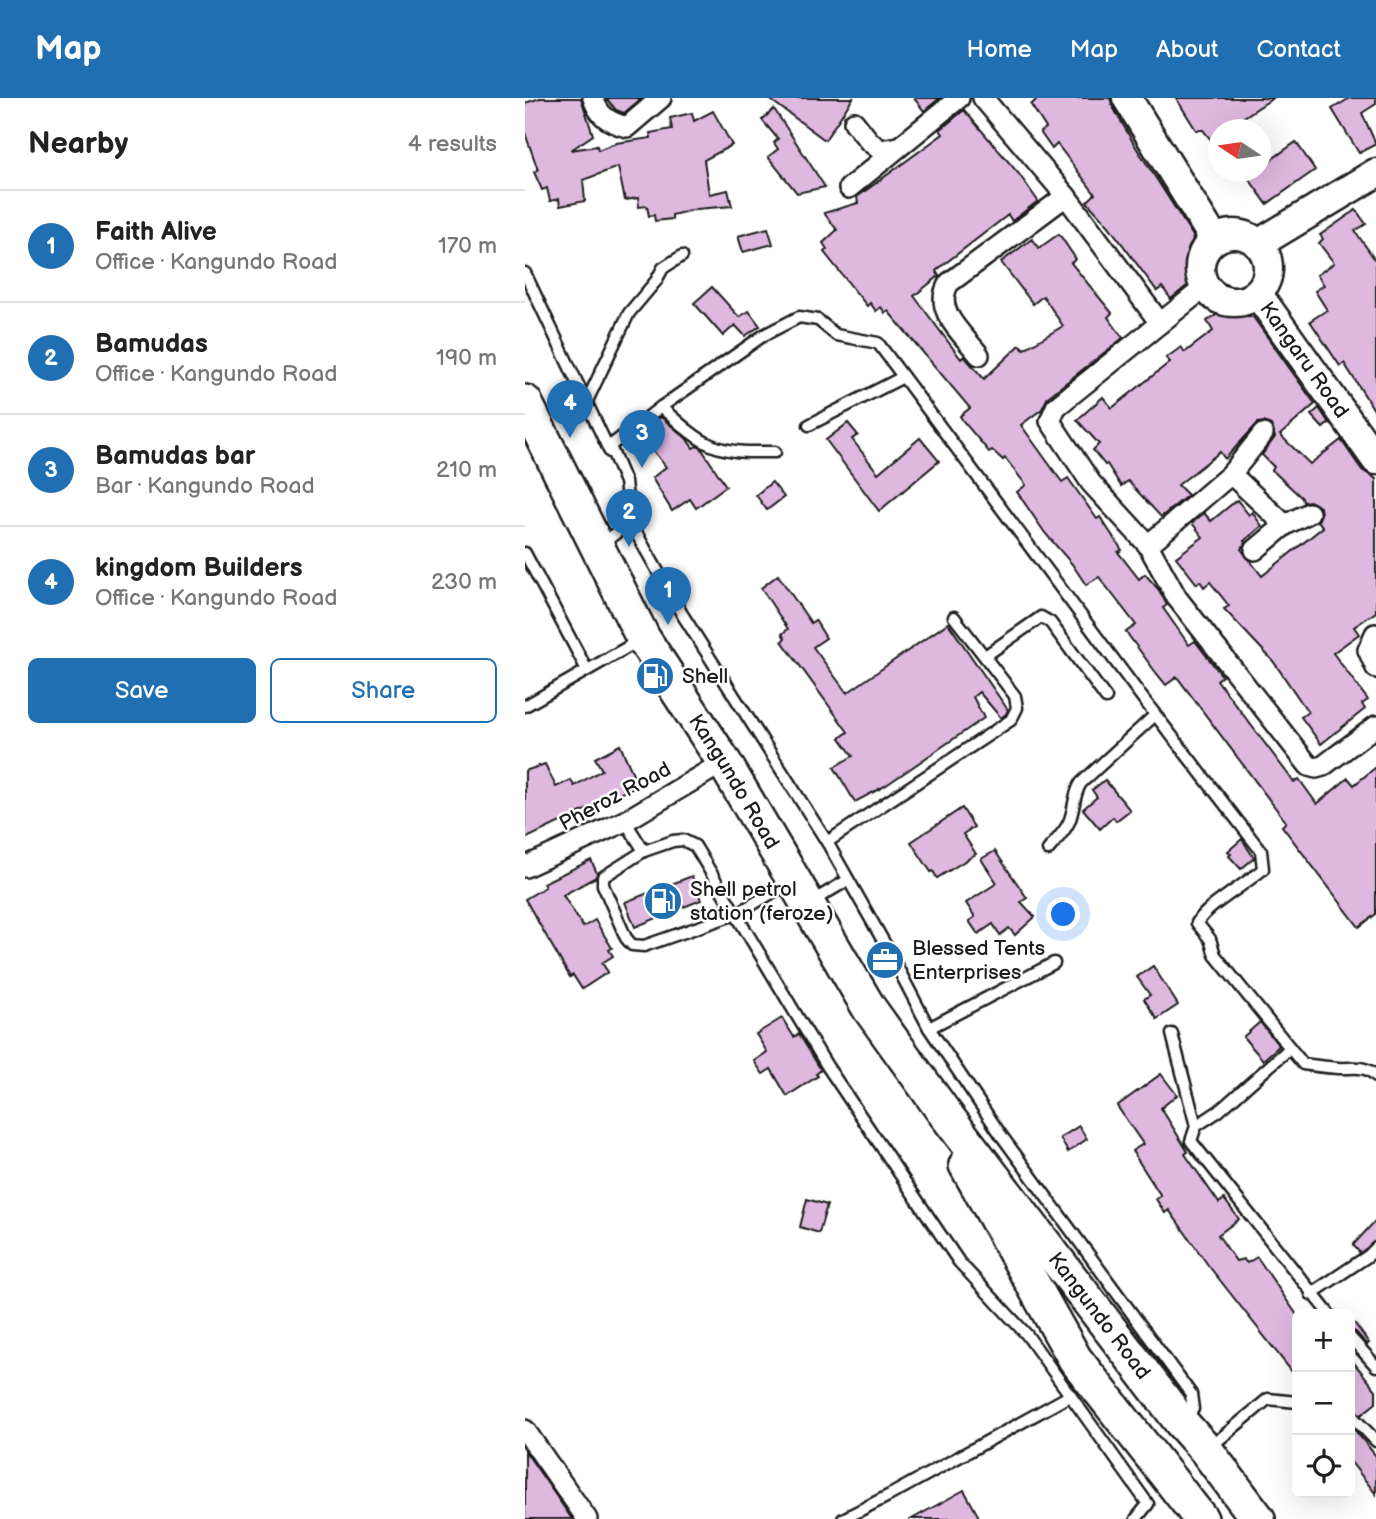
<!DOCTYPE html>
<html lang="en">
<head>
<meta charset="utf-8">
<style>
  :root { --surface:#fff; --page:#f6f6f6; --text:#222; --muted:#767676; --line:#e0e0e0; --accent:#1f6fb2 }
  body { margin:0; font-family:"Balsamiq Sans",sans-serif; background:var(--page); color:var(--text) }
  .controls { position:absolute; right:21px; bottom:21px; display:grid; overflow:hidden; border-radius:10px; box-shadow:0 7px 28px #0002 }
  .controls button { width:63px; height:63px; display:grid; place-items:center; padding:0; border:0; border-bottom:2px solid var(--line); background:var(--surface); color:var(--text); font:35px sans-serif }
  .compass { position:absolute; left:683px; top:21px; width:63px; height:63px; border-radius:50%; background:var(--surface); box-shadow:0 7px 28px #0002; rotate:283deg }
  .you { position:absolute; left:539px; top:817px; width:24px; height:24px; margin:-18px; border:5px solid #fff; border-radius:50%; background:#1a73e8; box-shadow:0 0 0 10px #1a73e833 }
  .badge { display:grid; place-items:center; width:46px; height:46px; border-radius:50%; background:var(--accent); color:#fff; font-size:23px; font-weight:700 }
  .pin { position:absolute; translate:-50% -58px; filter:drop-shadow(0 2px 4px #0008) }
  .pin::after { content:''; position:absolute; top:37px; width:24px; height:21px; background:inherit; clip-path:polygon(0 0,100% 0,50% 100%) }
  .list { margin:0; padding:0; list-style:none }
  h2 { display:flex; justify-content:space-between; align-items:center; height:91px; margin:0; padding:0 28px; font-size:30px }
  h2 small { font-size:23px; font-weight:400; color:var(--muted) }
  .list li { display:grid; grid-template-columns:46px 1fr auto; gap:21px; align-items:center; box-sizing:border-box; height:112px; padding:0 28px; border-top:2px solid var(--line) }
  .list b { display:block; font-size:26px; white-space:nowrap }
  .list p { margin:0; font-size:23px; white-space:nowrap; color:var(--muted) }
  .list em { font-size:23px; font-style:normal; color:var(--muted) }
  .actions { display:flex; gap:14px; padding:21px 28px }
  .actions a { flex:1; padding:16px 0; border:2px solid var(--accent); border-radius:10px; text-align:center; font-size:24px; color:var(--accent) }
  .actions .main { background:var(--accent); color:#fff }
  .icon { flex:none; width:38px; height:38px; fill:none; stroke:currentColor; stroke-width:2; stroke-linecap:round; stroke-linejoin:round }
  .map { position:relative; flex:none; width:851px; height:1421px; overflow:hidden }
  header { display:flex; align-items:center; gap:42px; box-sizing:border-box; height:98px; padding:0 35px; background:var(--accent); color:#fff }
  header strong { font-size:33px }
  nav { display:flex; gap:38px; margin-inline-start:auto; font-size:24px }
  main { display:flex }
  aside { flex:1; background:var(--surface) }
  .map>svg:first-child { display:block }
</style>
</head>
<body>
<header>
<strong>Map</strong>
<nav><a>Home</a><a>Map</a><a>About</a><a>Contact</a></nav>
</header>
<main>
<aside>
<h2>Nearby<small>4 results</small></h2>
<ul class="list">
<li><span class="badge">1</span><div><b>Faith Alive</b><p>Office · Kangundo Road</p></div><em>170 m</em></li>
<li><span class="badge">2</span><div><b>Bamudas</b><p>Office · Kangundo Road</p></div><em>190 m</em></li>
<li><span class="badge">3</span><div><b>Bamudas bar</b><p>Bar · Kangundo Road</p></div><em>210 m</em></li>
<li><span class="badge">4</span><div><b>kingdom Builders</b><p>Office · Kangundo Road</p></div><em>230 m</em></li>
</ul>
<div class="actions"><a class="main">Save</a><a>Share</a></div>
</aside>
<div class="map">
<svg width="851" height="1421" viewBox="0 0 851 1421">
  <rect width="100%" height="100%" fill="#fff"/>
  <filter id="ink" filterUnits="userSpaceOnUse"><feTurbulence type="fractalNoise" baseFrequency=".0143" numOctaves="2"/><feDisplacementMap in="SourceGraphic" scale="14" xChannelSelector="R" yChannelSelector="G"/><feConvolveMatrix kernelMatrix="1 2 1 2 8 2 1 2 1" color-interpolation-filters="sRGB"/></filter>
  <g filter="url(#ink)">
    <g fill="#dfb8e0" stroke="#1c1c1c" stroke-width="2">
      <polygon points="15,0 56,0 68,37 46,52 72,48 73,52 91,45 126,40 125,35 147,31 145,20 167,15 169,23 188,13 207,47 179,62 184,96 203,92 207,108 171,111 147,117 147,121 130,123 129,117 124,118 122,108 114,109 113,100 100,102 93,69 58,82 60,103 35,108 34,101 25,103 22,90 17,92 9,74 13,72 0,35 0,5"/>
      <polygon points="81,0 117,0 99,15 91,12"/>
      <polygon points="243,0 328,0 300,42"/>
      <polygon points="389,0 415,0 399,13"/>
      <polygon points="513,0 585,0 588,9 609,46 668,138 663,187 646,201 637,189 632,193 583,127 562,104 570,96 532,46 527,51 515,34 521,30 506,7"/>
      <polygon points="651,0 748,0 699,32 694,32 694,52 678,32 671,32"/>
      <polygon points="825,0 851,0 851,6 837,15 851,46 834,55 807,11"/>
      <polygon points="249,11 276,52 300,89 272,95 243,59 253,51 249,45 253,41 237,22"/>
      <polygon points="439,12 494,76 513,103 487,123 483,117 418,167 411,173 414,178 389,198 436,261 439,258 459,281 495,247 499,251 538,228 518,198 508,206 476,164 507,141 514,150 534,136 551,161 546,165 587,215 583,219 598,240 523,299 517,311 496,327 537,384 543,380 572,421 575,419 597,452 593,454 614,481 620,476 634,492 642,507 638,510 664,547 670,543 697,578 692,582 769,684 774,681 792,706 823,680 829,687 851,669 851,816 834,829 757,728 761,724 652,579 641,587 632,576 601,534 611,527 574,479 561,487 547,466 520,435 492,394 501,387 480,360 478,362 467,352 464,354 438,323 435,318 445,310 363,213 360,215 356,209 351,213 345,205 342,208 299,154 302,151 298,145 312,132 299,115 333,105 332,99 418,36 415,32"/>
      <polygon points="771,44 790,72 742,106 722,78 729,74 736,74 736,69"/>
      <polygon points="831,112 841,126 830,133 851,163 851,315 819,265 815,268 785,223 802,212 790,193 799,187 792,177 809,165 794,145 798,141 795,137"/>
      <polygon points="243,130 248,146 218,154 213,138"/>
      <polygon points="187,189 214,219 224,213 235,228 220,238 210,227 198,238 169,205"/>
      <polygon points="696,214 728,219 790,306 755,337 785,366 816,342 837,372 851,381 851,514 829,529 834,536 808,555 843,602 837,606 840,611 796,646 776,619 783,614 748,563 699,511 704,508 685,484 679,489 675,483 672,486 651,459 678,439 667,425 679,415 686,423 712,402 724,417 727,414 737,428 719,443 721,445 716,451 737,478 798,429 793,423 796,416 795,409 785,403 778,404 777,400 747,372 749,369 737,357 750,339 746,327 739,324 733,325 700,361 695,354 653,387 663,397 636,419 603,383 596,388 582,366 580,367 568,352 574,346 552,322 578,299 587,310 645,264 641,260 656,249 660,254 688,233 682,223"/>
      <polygon points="794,310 804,325 798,330 786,317"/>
      <polygon points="136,319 161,340 168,350 172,348 176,350 201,388 171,410 165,401 147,413 127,380 141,369 114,335"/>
      <polygon points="323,325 333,337 327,341 353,375 395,340 414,363 354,413 301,342"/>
      <polygon points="247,384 259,399 242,412 231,397"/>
      <polygon points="253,477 286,525 290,522 301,540 288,549 322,595 423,525 483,612 481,616 476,620 454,594 448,599 459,620 360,688 330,704 309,669 328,658 315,640 323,634 257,543 260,540 257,536 263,531 236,490"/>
      <polygon points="95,647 113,687 0,741 0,673 20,666 31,689 46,682 49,688 77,672 70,660"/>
      <polygon points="580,682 605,712 591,723 588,719 575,731 558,711 572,699 567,692"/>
      <polygon points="437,710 449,729 438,736 451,756 412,780 408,773 406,774 386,744"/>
      <polygon points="717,741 729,760 716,771 704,758 706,756 703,753"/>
      <polygon points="470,753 502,800 496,804 510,819 490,837 484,830 475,837 468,826 453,836 444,823 450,819 441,805 472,785 456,761"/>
      <polygon points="66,762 72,775 71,779 38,797 58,829 70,822 87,850 84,852 88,858 77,865 83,874 57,891 48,877 45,879 0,801 20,789 18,785"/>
      <polygon points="167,778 176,802 110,829 100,804"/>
      <polygon points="628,868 653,907 632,921 619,901 625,897 612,879"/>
      <polygon points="257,920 269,939 274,936 296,972 291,976 293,978 262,998 246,971 238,976 229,963 242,954 231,936"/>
      <polygon points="735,924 754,948 738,962 718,939"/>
      <polygon points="636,976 652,997 636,1010 663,1054 660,1056 694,1105 699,1101 714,1121 693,1137 711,1163 718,1161 722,1165 732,1159 772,1217 772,1280 683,1167 644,1112 640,1115 631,1101 636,1098 607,1053 618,1046 592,1008"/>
      <polygon points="554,1028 562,1041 543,1054 535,1040"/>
      <polygon points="282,1101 302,1107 294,1135 275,1129"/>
      <polygon points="851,1122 851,1143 835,1155 828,1147"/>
      <polygon points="825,1219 844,1245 842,1247 831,1234 825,1232"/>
      <polygon points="825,1260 851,1292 851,1305 836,1317 825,1309"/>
      <polygon points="825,1326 851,1358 851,1396 825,1363"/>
      <polygon points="0,1353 47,1421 0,1421"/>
      <polygon points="439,1392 455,1421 387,1421"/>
    </g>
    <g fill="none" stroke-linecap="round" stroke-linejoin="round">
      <defs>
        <g id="service">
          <polyline points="0,175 85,354"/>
          <polyline points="61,305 104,215 131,183 138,170 157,158"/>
          <path d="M136,309C182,350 187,355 250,354"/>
          <polyline points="284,327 378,279"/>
          <polyline points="105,424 157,516 302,744 365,855 404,930 476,1037 666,1296 668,1311 658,1321"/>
          <path d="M77,446L105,424L100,384L85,348L136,309L239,237L274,219L293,222L311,237L353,245L619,602L736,753L738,771C720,787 683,807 672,825L685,841L690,857L765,950"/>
          <polyline points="0,455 62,572"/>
          <polyline points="460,558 516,519 525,524 581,600"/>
          <polyline points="0,608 115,542"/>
          <polyline points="100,723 119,753"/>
          <polyline points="302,744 486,622 492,610 490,598 429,519"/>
          <path d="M523,752C530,743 539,735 544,724C550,710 548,697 556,685L630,617"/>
          <polyline points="264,785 211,816 119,848 107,847 101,840 78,787 78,779 119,753 148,743 158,742 170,748 302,968 434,1164 502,1237 623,1406 611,1421"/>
          <polyline points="286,804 323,782"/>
          <polyline points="404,930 529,865"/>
          <polyline points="647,936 671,1028 666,1043 804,1216"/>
          <path d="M671,1028L694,1013L765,950L778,966C790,968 801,969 813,970C828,971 840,966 851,978"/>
          <polyline points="786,1196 843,1158 851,1150"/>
          <polyline points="825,1239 851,1268"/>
          <polyline points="825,1316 851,1343"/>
          <polyline points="684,1350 743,1301 772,1304"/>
          <polyline points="318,1421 365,1397 546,1297"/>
        </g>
        <g id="minor">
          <path d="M68,0C74,18 83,24 102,29L136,0"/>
          <polyline points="458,0 541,98 635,225"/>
          <polyline points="329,24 344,43 355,52 373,49"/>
          <polyline points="324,90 434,0"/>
          <polyline points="680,189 531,309 525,323 566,385 623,447 652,500 784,668 791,670 798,668 851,628"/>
          <path d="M454,257C438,236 407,212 424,185L541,98"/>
          <polyline points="706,376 760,427 784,415"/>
          <polyline points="623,447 706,376 738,336"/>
          <polyline points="730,452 760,427"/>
          <polyline points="850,536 843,552 851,570"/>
          <polyline points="0,769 100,723 199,664"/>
          <polyline points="0,1332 62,1421"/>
        </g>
        <g id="secondary">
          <polyline points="602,0 689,141"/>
          <circle cx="709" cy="170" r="34"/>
          <polyline points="733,146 851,75"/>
          <path id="s1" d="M732,195L851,362"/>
        </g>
        <g id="trunk">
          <path id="s2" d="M0,304L118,540L199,664L344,910L418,1013L656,1324L681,1352L733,1421"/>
          <polyline points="441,1067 550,1261 676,1421"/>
        </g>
      </defs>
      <use href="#service" stroke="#1c1c1c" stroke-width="15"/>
      <use href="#minor" stroke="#1c1c1c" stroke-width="24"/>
      <use href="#secondary" stroke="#1c1c1c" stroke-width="33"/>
      <use href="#trunk" stroke="#1c1c1c" stroke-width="38"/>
      <use href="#service" stroke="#fff" stroke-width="10"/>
      <use href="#minor" stroke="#fff" stroke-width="19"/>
      <use href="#secondary" stroke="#fff" stroke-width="28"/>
      <use href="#trunk" stroke="#fff" stroke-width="33"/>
    </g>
  </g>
  <defs>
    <symbol id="fuel-disc" viewBox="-11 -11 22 22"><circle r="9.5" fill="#1f6fb2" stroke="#fff"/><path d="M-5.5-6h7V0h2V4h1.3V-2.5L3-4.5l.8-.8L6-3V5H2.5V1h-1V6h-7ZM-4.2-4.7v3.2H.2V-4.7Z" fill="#fff"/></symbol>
    <symbol id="office-disc" viewBox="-11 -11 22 22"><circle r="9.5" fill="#1f6fb2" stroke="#fff"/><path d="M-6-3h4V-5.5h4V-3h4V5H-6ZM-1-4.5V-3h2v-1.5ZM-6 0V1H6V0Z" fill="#fff"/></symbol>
  </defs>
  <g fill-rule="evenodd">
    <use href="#fuel-disc" x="108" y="556" width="44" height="44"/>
    <use href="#fuel-disc" x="116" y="781" width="44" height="44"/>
    <use href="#office-disc" x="338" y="840" width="44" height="44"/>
  </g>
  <g text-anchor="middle" stroke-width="5" stroke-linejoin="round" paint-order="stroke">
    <g font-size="21" fill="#1c1c1c" stroke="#fff">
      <text dy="7" stroke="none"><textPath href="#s1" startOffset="82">Kangaru Road</textPath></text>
      <text dy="7" stroke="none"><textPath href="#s2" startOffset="434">Kangundo Road</textPath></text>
      <text transform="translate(90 698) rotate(-28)" y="7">Pheroz Road</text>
      <text dy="7" stroke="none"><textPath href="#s2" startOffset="1082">Kangundo Road</textPath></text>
    </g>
    <g font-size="21" fill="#1c1c1c" stroke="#fff" text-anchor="start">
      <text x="157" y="585">Shell</text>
      <text x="165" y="798">Shell petrol<tspan x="165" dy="24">station (feroze)</tspan></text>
      <text x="387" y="857">Blessed Tents<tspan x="387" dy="24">Enterprises</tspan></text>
    </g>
  </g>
</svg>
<div class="controls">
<button>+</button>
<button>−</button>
<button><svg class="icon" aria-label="locate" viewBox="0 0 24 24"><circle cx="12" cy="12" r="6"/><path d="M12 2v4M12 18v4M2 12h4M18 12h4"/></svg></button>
</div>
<svg class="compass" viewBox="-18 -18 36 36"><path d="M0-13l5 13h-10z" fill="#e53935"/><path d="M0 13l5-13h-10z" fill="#767676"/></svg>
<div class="you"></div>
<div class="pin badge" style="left:143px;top:527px">1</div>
<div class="pin badge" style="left:104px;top:449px">2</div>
<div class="pin badge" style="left:117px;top:370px">3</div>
<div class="pin badge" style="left:45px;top:340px">4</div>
</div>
</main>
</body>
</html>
